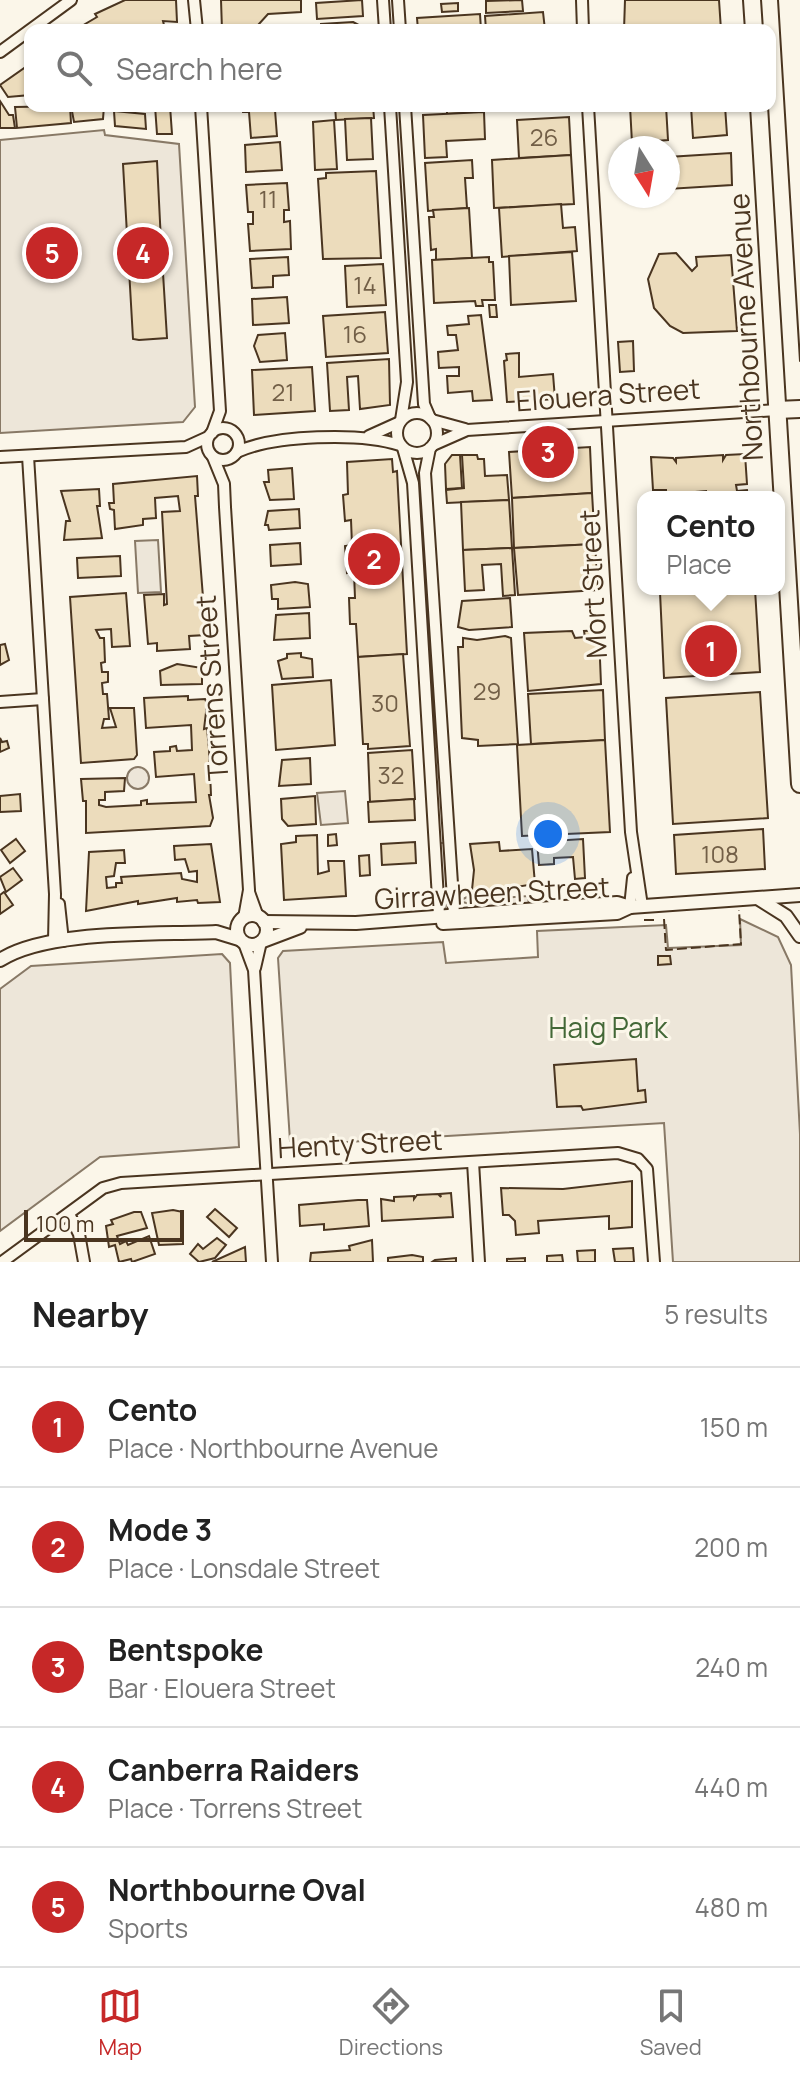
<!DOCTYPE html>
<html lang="en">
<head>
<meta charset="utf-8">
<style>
  :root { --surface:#fff; --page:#f6f6f6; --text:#222; --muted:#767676; --line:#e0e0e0; --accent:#c62828 }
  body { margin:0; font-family:Manrope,sans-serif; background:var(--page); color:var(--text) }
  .compass { position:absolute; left:608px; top:136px; width:72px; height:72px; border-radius:50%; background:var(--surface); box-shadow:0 2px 6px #0004; rotate:169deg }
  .scale { position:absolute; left:24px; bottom:20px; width:160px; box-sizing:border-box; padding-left:8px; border:4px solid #4a3520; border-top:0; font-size:22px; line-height:28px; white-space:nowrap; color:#4a3520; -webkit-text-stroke:6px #fbf6e9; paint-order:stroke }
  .you { position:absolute; left:548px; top:834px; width:28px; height:28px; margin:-20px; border:6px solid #fff; border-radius:50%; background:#1a73e8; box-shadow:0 0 0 12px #1a73e833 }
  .badge { display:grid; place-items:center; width:52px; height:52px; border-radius:50%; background:var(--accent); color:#fff; font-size:26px; font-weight:700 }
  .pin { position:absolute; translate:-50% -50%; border:4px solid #fff; box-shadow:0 2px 8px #0006 }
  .popup { position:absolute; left:637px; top:491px; width:148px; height:104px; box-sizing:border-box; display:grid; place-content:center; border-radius:16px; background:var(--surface); filter:drop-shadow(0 2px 6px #0005); font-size:26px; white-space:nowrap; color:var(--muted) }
  .popup b { font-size:30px; color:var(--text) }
  .popup::after { content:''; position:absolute; left:50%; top:100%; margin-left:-16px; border:16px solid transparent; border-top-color:var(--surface) }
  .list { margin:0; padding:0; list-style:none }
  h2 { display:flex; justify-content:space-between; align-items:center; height:104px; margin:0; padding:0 32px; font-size:34px }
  h2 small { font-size:26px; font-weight:400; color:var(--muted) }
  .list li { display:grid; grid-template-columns:52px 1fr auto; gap:24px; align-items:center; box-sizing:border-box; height:120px; padding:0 32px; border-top:2px solid var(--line) }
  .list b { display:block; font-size:30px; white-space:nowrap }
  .list p { margin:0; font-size:26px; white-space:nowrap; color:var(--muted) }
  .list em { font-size:26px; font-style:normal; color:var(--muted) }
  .icon { flex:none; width:44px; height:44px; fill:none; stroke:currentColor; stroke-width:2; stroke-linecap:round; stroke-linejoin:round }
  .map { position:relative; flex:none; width:800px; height:1262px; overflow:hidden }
  .search { position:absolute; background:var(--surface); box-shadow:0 2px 6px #0004; left:24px; right:24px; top:24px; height:88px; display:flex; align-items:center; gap:20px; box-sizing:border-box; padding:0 28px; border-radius:16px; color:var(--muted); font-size:30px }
  .sheet { height:704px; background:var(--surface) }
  nav { display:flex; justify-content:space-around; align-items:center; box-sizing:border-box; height:112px; border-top:2px solid var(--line); background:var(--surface); font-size:22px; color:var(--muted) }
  nav a { display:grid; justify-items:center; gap:4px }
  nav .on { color:var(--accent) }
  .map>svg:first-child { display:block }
</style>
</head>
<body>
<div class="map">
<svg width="800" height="1262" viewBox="0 0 800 1262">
  <rect width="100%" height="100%" fill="#fbf6e9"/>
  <g fill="#ede6d9" stroke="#887966" stroke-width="2">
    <polygon points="104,130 105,135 179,144 195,407 183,422 0,433 0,140"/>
    <polygon points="158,540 161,592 138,593 135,541"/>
    <circle cx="138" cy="778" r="11"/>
    <polygon points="345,791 348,823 321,825 317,793"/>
    <polygon points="438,843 446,843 449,893 441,894"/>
    <polygon points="469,896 477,904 487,899 528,896 529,905 488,909 459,901"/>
    <polygon points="740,919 778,937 791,965 800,1134 800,1262 673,1262 664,1123 297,1145 290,1141 278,958 283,951 443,942 446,963 538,957 537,931 666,925 668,948 741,945"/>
    <polygon points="222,954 230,963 239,1147 100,1157 0,1231 0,989 31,966"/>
  </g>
  <g fill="#ecdcbc" stroke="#4a3520" stroke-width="2">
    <polygon points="125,0 176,0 177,22 163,21 164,25 145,30 75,30 97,17 95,14"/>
    <polygon points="221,0 301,0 301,12 268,14 258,25 259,30 222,30"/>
    <polygon points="362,0 363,16 317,19 316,3"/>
    <polygon points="522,0 523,11 486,13 486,1"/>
    <polygon points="625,0 719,0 721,30 624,30"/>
    <polygon points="458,3 458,11 442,12 441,4"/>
    <polygon points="543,12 545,30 486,30 485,16"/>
    <polygon points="480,14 481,30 418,30 417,18"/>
    <polygon points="353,22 368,30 321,30 321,24"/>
    <polygon points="30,64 30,95 8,97 0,85"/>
    <polygon points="0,101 9,115 13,115 15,128 0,128"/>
    <polygon points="70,106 71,123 17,128 15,107"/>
    <polygon points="71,106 104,106 103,119 74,122"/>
    <polygon points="155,106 170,106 172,134 157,134"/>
    <polygon points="242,106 288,106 288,109 275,110 277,136 251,138 249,112 243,112"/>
    <polygon points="335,106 373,106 374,118 336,120"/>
    <polygon points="447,106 484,106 484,112 447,114"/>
    <polygon points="498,106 568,106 498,110"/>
    <polygon points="630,106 666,106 668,140 632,143"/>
    <polygon points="691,106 725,106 727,135 693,138"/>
    <polygon points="114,111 145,114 146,129 115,126"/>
    <polygon points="484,112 485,139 446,141 447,157 425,158 423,115"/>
    <polygon points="569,117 571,155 519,158 517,120"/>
    <polygon points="371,118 373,159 347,160 345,119"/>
    <polygon points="334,120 337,169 315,170 313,122"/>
    <polygon points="280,142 282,170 246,172 245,145"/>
    <polygon points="731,153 732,185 668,189 668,157"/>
    <polygon points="571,155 574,204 494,208 492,160"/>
    <polygon points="472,160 473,178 465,178 467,208 428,211 425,163"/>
    <polygon points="157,161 161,242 158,242 159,257 162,257 167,338 139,340 133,339 123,164"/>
    <polygon points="376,171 381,258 323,259 318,179 326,178 326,173"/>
    <polygon points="287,183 289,210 284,210 284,222 290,221 291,249 250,251 248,224 253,224 253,212 248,212 246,185"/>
    <polygon points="561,204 563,228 575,227 577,251 502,257 499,208"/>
    <polygon points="469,208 472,258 436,260 436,249 431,250 429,217 434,217 433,210"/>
    <polygon points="572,252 576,301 511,305 509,256"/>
    <polygon points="676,253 692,271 697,266 696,257 731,255 737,331 683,333 670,326 654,308 648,279 659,254"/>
    <polygon points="288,257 289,275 273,276 273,287 252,288 250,259"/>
    <polygon points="489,257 489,262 493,262 495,300 482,300 483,306 476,306 475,301 434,303 432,260"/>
    <polygon points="383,264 386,305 347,307 345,266"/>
    <polygon points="287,297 289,323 253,325 252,299"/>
    <polygon points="489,305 496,305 497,317 490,317"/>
    <polygon points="385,312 388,353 326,357 323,316"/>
    <polygon points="481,315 492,400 473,401 472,391 448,393 447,376 459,376 459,367 439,368 438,352 458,350 456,335 448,335 447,326 469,324 468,316"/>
    <polygon points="285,333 287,360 260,362 254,346 258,335"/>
    <polygon points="633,341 634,371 620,372 618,342"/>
    <polygon points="519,353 519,377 553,374 555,399 507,402 504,361 507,360 506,354"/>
    <polygon points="389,359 390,405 360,409 358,376 347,377 349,410 330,411 327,363"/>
    <polygon points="312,367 315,411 254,415 252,370"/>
    <polygon points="590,447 592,493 512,498 509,452"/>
    <polygon points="745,454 747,484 736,485 737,491 747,490 748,497 706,497 706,491 696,492 696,497 655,497 666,495 666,490 653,490 651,457 673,458 676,462 676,458 723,455 723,460 726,455"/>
    <polygon points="452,455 460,455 462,488 446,489 445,464"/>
    <polygon points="462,455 477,455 478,459 484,459 485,476 507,475 509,500 447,503 446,490 464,488"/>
    <polygon points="392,459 393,472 397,471 407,654 358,657 356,624 350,624 349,598 355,598 354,572 347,573 345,546 352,545 351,520 345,521 343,495 348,494 347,462"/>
    <polygon points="292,468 294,499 270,500 264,482 269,482 268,470"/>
    <polygon points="197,476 198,496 195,496 206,635 189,636 190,649 157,651 157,643 148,644 144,595 164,594 164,605 167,604 162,512 180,511 178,496 155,498 156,518 143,519 143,525 115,529 114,510 110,509 109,503 114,503 113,484"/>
    <polygon points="99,489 100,506 97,506 102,538 64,540 66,521 70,521 61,491"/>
    <polygon points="592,493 595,544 514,548 512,498"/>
    <polygon points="509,500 512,548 463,550 461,502"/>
    <polygon points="299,509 300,528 269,530 268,525 265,525 268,511"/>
    <polygon points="300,543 301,564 271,566 270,545"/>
    <polygon points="595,544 598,590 518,595 514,548"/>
    <polygon points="512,548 515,595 503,596 501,564 482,565 484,590 465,591 463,550"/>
    <polygon points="120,556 121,576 78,578 77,558"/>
    <polygon points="295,582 308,584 310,607 278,609 278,599 272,599 271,585"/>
    <polygon points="755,589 760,672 664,678 660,592"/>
    <polygon points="126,593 130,646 112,647 111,629 96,630 100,638 104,638 105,662 101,663 102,672 108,672 108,682 102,683 103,694 107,694 109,719 104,719 102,728 116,727 110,708 134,708 137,755 134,759 81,763 70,597"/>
    <polygon points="510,598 512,627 469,630 458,627 462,601"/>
    <polygon points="309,613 310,638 274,640 276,615"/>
    <polygon points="603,630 603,635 599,635 601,684 528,691 524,633 572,631 575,638 585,637 584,631"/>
    <polygon points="505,636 511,638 518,744 478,746 478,740 462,738 458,647 463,647 463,638 477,640"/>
    <polygon points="5,644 9,660 0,665 0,645"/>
    <polygon points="301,653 301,657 312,659 313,677 282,679 278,661 287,658 287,654"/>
    <polygon points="403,654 410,746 368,749 368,744 363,744 358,657"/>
    <polygon points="177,664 202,668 202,684 161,685 160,671"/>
    <polygon points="331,680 335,745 276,750 272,685"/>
    <polygon points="603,690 605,740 531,744 528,694"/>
    <polygon points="760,692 768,818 673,824 666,698"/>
    <polygon points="188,696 188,700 205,699 207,704 204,729 207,728 209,749 211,795 209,795 213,818 210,826 86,833 86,801 83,801 81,779 125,778 124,791 105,792 105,800 99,800 99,805 106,807 141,805 141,801 147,800 147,804 196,802 194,774 156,777 154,752 170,751 170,747 176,746 177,751 192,750 191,725 146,728 144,698"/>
    <polygon points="0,738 2,742 7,741 9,748 0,752"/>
    <polygon points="605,740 610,832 522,836 517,745"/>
    <polygon points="412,750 415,799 370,802 368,753"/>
    <polygon points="310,758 311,784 279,786 282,760"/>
    <polygon points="20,794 21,811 0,812 0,796"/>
    <polygon points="315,796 316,824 288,826 282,819 281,799"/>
    <polygon points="414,799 415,820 369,822 368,802"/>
    <polygon points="763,829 765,869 676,874 674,835"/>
    <polygon points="336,834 337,845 328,846 328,835"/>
    <polygon points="317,835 318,874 329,871 328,861 344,861 346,896 284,900 281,844 296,842 296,836"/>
    <polygon points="16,839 25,851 10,863 1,850"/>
    <polygon points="583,839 585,878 575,879 573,857 554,858 554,864 539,865 537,842"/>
    <polygon points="415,842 416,863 382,865 381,844"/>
    <polygon points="499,842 500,851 532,849 535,884 478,893 472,890 474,870 470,844"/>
    <polygon points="211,844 220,902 198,903 197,900 177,902 177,898 138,904 138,901 86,911 89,852 124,850 125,863 116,863 114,876 106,877 107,888 116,887 116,883 122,883 121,877 181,873 182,879 197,882 197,871 189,872 185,859 175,860 174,846"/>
    <polygon points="369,855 370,875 360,876 359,856"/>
    <polygon points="13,868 22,880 6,892 0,877"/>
    <polygon points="4,892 13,905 0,914 0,895"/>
    <polygon points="658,956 670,956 671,964 658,965"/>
    <polygon points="636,1059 638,1091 645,1090 646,1102 583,1110 581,1106 557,1107 554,1065"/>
    <polygon points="632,1181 632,1227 609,1229 609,1216 538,1221 539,1233 516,1235 515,1221 509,1215 503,1215 501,1188 563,1189"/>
    <polygon points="451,1193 453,1217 382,1221 381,1199 394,1201 394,1197 414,1196 414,1199 417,1195 438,1194 441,1197 440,1194"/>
    <polygon points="358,1200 367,1200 369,1226 324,1230 324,1224 300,1226 299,1205"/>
    <polygon points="215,1209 237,1228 229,1237 207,1217"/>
    <polygon points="173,1210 183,1212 183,1244 159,1245 152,1213"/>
    <polygon points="134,1212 141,1212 147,1228 117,1236 120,1244 126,1241 128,1245 149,1236 155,1254 132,1262 131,1259 119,1262 115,1245 109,1247 106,1226 113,1224 111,1220"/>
    <polygon points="217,1238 226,1245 215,1258 199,1262 190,1254 198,1244 203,1249"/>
    <polygon points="372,1240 373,1262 310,1262 311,1253 350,1250 349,1246"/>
    <polygon points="245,1247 246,1262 212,1262"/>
    <polygon points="633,1248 634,1262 615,1262 613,1249"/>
    <polygon points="595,1250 595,1262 578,1262 577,1251"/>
    <polygon points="412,1255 423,1257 423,1262 388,1262 388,1258"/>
    <polygon points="562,1255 563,1262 547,1262 547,1256"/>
    <polygon points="456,1258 456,1262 432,1262 435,1260"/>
    <polygon points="525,1258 525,1262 507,1262 507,1259"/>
  </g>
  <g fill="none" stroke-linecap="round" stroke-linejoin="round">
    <defs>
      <g id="minor">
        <polyline points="194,0 197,30"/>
        <polyline points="383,0 385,30"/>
        <polyline points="398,0 400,30"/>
        <polyline points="582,0 583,30"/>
        <polyline points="0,52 71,0"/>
        <polyline points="201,106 220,411 212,433"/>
        <polyline points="390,106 407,382 401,420"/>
        <polyline points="405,106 424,404 430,418"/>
        <polyline points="588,106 631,832 642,906"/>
        <circle cx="417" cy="433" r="20"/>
        <polyline points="432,420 465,429"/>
        <circle cx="223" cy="444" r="16"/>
        <polyline points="369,436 400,422"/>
        <polyline points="433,445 467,430 777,410"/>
        <polyline points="403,448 413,483 439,915 447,923 454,914 425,473 430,448"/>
        <path d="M237,452C274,435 360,432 400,445"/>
        <polyline points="28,456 55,894 54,941"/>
        <polyline points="0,457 186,447 208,437"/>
        <polyline points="213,457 224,484 225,507 249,890 244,918"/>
        <polyline points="0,702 43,699"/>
        <polyline points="249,892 258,917"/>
        <polyline points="59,904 63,941"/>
        <polyline points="630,907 633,878"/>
        <polyline points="244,943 254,970 272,1262"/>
        <polyline points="255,968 261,942"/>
        <polyline points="473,1162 479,1262"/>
        <polyline points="69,1214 79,1234 84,1262"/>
        <polyline points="2,1262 103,1188 121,1183 618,1153 638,1159 647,1169 654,1262"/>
      </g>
      <g id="tertiary">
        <polyline points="759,899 786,916 800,936"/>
        <circle cx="252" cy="930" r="15"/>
        <polyline points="264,922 356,923 617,903 630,907 800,895"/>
        <polyline points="443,923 617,913 630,907"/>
        <polyline points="263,941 300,927"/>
        <path d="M0,960C48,929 158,935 216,932L239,939"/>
      </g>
      <g id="trunk">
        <polyline points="752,0 754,30"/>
        <polyline points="759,106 800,784"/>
        <polyline points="777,410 800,409"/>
      </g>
    </defs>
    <use href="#minor" stroke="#4a3520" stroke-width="14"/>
    <use href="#tertiary" stroke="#4a3520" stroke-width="16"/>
    <use href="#trunk" stroke="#4a3520" stroke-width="20"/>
    <use href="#minor" stroke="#fbf6e9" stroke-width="10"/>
    <use href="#tertiary" stroke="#fbf6e9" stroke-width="12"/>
    <use href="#trunk" stroke="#fbf6e9" stroke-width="16"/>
    <polyline stroke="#4a3520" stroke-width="2" points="778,0 800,361"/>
    <g stroke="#4a3520" stroke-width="2" stroke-dasharray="10 4" stroke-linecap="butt">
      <polyline points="664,919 666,950 741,944 739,910"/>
      <polyline points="644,920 656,920"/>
    </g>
  </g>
  <g text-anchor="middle" stroke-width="6" stroke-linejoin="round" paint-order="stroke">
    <g font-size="24" fill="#725f47">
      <text x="544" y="146">26</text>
      <text x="268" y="208">11</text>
      <text x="365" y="294">14</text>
      <text x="355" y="343">16</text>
      <text x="283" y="401">21</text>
      <text x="487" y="700">29</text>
      <text x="385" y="712">30</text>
      <text x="391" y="784">32</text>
      <text x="720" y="863">108</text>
    </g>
    <g font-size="28" fill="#4a3520" stroke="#fbf6e9">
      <text transform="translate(746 327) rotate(-93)" y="10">Northbourne Avenue</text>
      <text transform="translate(608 395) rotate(-4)" y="10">Elouera Street</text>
      <text transform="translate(593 584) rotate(-93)" y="10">Mort Street</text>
      <text transform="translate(212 688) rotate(-94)" y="10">Torrens Street</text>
      <text transform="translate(492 893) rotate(-3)" y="10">Girrawheen Street</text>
      <text transform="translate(360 1144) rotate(-3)" y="10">Henty Street</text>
    </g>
    <g font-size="28" fill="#436837" stroke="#fbf6e9">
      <text x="608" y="1038">Haig Park</text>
    </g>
  </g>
</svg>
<svg class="compass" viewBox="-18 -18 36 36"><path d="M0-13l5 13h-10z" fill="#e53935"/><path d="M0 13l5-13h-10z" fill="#767676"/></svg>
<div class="scale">100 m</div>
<div class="you"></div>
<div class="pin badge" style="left:711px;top:651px">1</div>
<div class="popup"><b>Cento</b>Place</div>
<div class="pin badge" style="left:374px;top:559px">2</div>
<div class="pin badge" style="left:548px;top:452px">3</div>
<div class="pin badge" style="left:143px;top:253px">4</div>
<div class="pin badge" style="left:52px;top:253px">5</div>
<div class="search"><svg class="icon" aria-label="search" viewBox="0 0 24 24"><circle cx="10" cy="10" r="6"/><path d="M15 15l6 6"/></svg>Search here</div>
</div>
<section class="sheet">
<h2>Nearby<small>5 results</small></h2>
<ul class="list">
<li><span class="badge">1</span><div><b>Cento</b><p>Place · Northbourne Avenue</p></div><em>150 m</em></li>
<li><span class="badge">2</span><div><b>Mode 3</b><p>Place · Lonsdale Street</p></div><em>200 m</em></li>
<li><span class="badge">3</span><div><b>Bentspoke</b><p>Bar · Elouera Street</p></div><em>240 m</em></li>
<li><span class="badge">4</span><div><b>Canberra Raiders</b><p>Place · Torrens Street</p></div><em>440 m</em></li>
<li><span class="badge">5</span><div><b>Northbourne Oval</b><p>Sports</p></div><em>480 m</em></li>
</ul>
</section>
<nav>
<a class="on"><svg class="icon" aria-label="map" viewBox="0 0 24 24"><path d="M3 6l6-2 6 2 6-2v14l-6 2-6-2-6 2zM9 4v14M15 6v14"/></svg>Map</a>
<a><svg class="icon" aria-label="directions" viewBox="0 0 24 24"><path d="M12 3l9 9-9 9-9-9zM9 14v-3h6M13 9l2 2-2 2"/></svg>Directions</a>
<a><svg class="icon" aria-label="saved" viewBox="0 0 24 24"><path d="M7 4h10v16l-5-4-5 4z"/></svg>Saved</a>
</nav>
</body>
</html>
